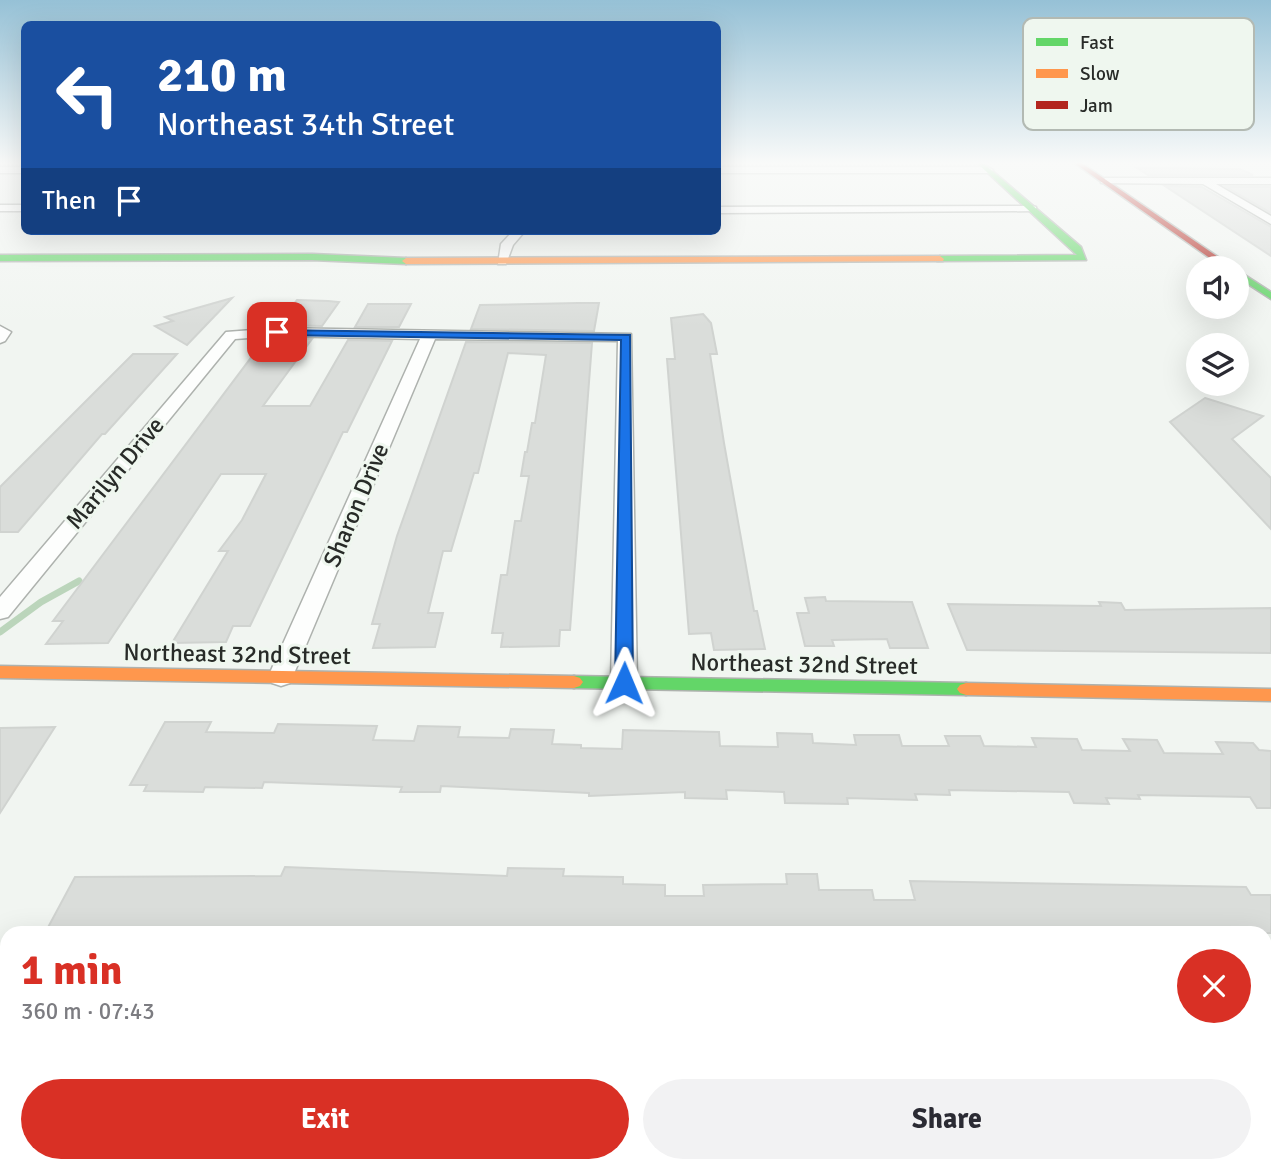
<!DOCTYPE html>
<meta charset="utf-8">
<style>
body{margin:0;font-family:Signika,sans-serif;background:#f2f2f3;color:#2b2b33;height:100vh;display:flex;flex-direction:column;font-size:26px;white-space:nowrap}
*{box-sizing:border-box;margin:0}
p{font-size:23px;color:#7c7c81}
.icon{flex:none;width:38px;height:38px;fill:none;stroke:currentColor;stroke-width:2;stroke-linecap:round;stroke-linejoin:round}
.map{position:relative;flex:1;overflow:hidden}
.drawer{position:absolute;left:0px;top:926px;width:1272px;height:247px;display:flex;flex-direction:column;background:#fff;border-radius:21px 21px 0 0;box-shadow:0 7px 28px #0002}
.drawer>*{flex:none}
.top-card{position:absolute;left:21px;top:21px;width:700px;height:214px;border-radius:10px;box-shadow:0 7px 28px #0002;background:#1a4fa0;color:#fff;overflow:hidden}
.buttons{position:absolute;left:1186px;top:256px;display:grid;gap:14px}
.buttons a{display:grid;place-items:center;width:63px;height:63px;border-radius:50%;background:#fff;box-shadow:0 7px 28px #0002;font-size:35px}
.pin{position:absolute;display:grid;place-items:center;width:60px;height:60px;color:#fff;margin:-30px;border-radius:14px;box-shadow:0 4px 10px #0006}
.me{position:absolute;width:77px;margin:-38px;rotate:1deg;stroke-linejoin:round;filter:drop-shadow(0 0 5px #0008)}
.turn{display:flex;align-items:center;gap:24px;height:147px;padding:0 21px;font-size:32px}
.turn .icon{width:91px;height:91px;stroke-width:2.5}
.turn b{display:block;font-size:49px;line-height:60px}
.then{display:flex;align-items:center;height:66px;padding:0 21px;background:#0003;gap:14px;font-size:26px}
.round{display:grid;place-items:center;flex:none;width:74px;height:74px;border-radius:37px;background:#f2f2f3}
.headline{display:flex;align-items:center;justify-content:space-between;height:119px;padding:0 21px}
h1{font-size:42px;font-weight:700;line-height:52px;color:#d93025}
.cta{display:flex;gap:14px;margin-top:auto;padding:14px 21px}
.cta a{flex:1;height:80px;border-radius:42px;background:#d93025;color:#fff;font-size:28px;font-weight:700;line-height:80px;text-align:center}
.cta a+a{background:#f2f2f3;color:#2b2b33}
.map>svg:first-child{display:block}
</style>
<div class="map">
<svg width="1271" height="1171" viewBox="0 0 1271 1171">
<rect width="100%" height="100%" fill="#f1f5f1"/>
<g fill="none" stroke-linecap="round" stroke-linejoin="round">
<polyline stroke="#bbd5bb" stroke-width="7" points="0,632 41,602 79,581"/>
</g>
<g fill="#daddda" stroke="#d0d3d0" stroke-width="2">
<polygon points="1137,168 1240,169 1253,175 1148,175"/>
<polygon points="1165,186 1202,187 1271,227 1271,256"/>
<polygon points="1226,187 1271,187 1271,213"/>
<polygon points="232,298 187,345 155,326 173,321 165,317"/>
<polygon points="297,300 328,301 339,302 322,326 277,325"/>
<polygon points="578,303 599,303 594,331 471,329 480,305"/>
<polygon points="368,304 411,304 399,327 355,327"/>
<polygon points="703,314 711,323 717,354 710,354 724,443 754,611 757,611 765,649 714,650 711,633 689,634 667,359 675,359 671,318"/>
<polygon points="265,339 312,339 263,406 310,406 348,340 392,341 347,432 343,432 250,626 233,626 226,642 172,643 228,551 219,551 242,520 266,474 221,474 108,643 46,644 63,621 53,621"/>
<polygon points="466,342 592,343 570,630 560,630 559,646 501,647 503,633 492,633 501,575 507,575 515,521 521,521 529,476 521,476 525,452 527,452 532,423 535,423 546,355 508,353 478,473 474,473 451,551 443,551 428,613 443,613 435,647 373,648 380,624 372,624 397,536"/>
<polygon points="133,354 177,354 105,434 102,434 18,532 0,532 0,487"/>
<polygon points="1205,398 1263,416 1232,439 1271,478 1271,529 1170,422"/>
<polygon points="825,597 826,601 912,602 928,648 890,648 887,639 832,640 834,646 805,646 797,613 809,613 805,598"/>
<polygon points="1099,602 1121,603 1125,610 1271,608 1271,653 967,650 948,604 1101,606"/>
<polygon points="165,722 211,722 206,732 274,733 278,724 377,726 373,740 414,741 418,726 460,727 458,737 509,738 511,729 554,730 552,744 581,745 581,748 622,749 623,730 719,732 720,746 778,747 777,733 812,734 813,743 856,745 854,735 899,735 902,746 949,746 945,736 980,736 984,746 1036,747 1032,738 1077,739 1082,750 1130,751 1123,739 1157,740 1164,753 1223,754 1216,742 1253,743 1259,750 1271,751 1271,808 1257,808 1250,797 1138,795 1140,799 1106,798 1109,804 1074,803 1069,792 949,790 950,795 915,794 917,800 847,798 848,804 785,803 784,792 726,790 727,799 685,798 685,792 589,796 589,793 441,786 440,792 400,792 402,787 264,782 262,788 205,787 203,792 144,791 147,785 130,785"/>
<polygon points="55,727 0,813 0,728"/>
<polygon points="285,867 507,876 508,868 564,869 563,876 623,877 623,884 665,885 665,896 704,896 703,885 787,884 786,874 817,874 819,890 872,890 874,900 915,900 910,881 1246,887 1251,895 1271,895 1271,933 367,933 368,930 313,929 312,933 192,930 191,933 45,933 75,877 281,876"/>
</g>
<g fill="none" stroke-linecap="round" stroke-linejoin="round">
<defs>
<g id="street">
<rect x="0" y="167" width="24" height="6"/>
<polygon points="718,167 988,167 993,170 988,173 718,173"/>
<polygon points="1105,178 1271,178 1271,184 1216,184 1271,216 1271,224 1203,184 1101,183"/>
<rect x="0" y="205" width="24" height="6"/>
<polygon points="1032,206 1036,207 1036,211 718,213 718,207"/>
<polygon points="513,231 525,231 513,245 506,264 498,264 501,244"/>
<polygon points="0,326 11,332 5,341 0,343"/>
<polygon points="277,328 631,334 637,683 633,689 624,692 615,689 611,683 618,341 435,339 290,683 281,686 272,683 268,677 420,339 277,336 235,339 8,617 0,619 0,597 226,332"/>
<rect x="0" y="1011" width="7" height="36"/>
<rect x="1265" y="1044" width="6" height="38"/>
</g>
<g id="fast">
<polygon points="976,162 982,162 1081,247 1086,260 937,261 936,259 940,256 1077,255"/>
<polygon points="312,254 406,258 410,261 406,264 312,260 0,261 0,255"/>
<polygon points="1237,270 1271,292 1271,299 1237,277"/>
<polygon points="574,676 966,683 972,685 975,689 972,693 966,695 574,688 568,686 565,682 568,678"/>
</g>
<g id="slow">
<polygon points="940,256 944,259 943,261 406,264 402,261 406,258"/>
<polygon points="0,666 574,676 580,678 583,682 580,686 574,688 0,678"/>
<polygon points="966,683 1271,689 1271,701 966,695 960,693 957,689 960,685"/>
</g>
<polygon id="jam" points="1073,162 1080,162 1234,268 1224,268"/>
</defs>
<use href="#street" stroke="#aeb2ae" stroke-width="3"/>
<use href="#fast" stroke="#aeb2ae" stroke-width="3"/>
<use href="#slow" stroke="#aeb2ae" stroke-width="3"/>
<use href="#jam" stroke="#aeb2ae" stroke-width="3"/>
<use href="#street" fill="#fdfefd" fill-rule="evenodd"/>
<use href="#fast" fill="#63d668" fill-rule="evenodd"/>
<use href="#slow" fill="#ff974d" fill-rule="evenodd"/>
<use href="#jam" fill="#b3261e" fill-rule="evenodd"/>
</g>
<linearGradient id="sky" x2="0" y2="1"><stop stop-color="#96c1d6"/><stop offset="0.5" stop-color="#f9faf9"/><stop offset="1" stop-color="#f9faf9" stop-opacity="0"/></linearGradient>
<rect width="1271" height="326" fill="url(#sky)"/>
<polygon fill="#1a73e8" stroke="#114b97" stroke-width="2" points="274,330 630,335 633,683 630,688 624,689 615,683 621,340 277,335 274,334"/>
<g text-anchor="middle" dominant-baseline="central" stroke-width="6" stroke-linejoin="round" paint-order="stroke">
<g font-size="24" fill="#282b28" stroke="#eff7ef">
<text transform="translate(115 473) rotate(-50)">Marilyn Drive</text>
<text transform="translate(356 505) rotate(-67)">Sharon Drive</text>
<text transform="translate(237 654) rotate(1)">Northeast 32nd Street</text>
<text transform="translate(804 664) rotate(1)">Northeast 32nd Street</text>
</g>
</g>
<rect x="1023" y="18" width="231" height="112" rx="10" fill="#eff7ef" stroke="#b3bab3" stroke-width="2"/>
<rect x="1036" y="38" width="32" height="8" fill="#63d668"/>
<rect x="1036" y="69" width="32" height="9" fill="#ff974d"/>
<rect x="1036" y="101" width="32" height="8" fill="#b3261e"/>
<g font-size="19" fill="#282b28">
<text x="1080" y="49">Fast</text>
<text x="1080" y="80">Slow</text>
<text x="1080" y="112">Jam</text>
</g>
</svg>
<div class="buttons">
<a><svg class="icon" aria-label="sound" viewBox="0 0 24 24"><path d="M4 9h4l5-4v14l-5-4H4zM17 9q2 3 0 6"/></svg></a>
<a><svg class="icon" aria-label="layers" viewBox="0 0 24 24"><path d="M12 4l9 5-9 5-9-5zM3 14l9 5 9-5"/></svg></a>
</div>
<div class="pin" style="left:277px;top:332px;background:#d93025"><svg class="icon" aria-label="arrive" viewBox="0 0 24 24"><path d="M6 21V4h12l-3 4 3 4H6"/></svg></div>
<svg class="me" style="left:624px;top:683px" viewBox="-20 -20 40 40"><path d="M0-17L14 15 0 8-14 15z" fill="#1a73e8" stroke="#fff" stroke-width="4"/></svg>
<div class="top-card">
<div class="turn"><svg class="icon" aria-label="left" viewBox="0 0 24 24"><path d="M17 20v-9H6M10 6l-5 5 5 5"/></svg><div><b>210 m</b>Northeast 34th Street</div></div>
<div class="then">Then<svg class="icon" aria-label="arrive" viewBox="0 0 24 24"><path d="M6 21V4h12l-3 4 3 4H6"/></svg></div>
</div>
<section class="drawer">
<div class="headline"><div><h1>1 min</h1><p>360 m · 07:43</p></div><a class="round" style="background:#d93025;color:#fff"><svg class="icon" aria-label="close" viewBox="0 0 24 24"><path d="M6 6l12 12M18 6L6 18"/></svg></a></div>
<div class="cta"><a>Exit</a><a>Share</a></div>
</section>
</div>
